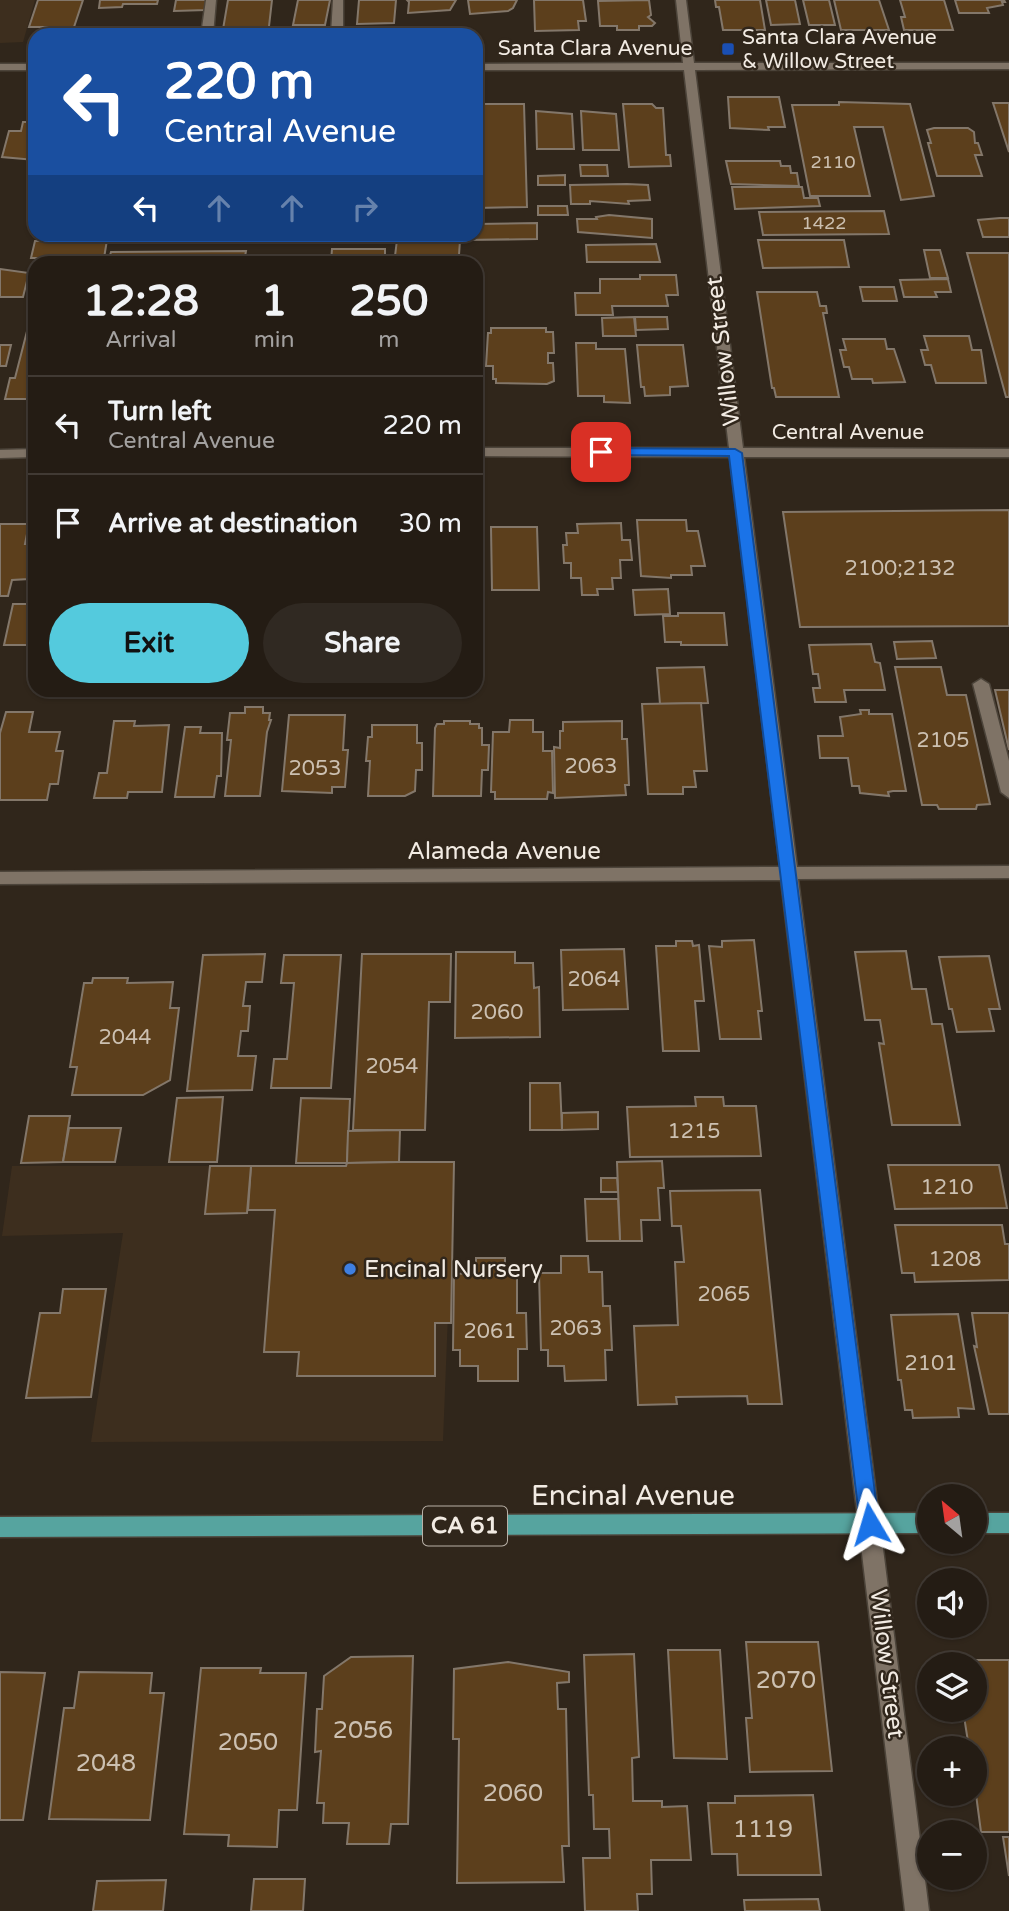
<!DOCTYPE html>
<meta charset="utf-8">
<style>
body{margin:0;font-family:"Varela Round",sans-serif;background:#302922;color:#f1f3f6;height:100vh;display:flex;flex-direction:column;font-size:26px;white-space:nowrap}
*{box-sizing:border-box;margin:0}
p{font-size:23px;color:#a3a1a0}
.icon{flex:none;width:38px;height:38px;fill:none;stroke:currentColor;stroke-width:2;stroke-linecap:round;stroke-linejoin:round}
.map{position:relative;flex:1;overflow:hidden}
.details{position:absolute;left:28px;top:256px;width:455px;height:441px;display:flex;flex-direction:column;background:#241c14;border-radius:21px;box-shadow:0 2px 5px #0004,0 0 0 2px #413a34}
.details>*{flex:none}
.hud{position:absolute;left:28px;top:28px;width:455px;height:214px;border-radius:21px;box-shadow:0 2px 5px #0004,0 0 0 2px #413a34;background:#1a4fa0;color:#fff;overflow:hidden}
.needle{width:46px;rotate:331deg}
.tools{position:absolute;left:917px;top:1484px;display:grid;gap:14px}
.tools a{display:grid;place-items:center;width:70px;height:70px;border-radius:50%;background:#241c14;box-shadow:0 2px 5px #0004,0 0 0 2px #413a34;font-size:35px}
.pin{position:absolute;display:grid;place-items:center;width:60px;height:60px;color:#fff;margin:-30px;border-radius:14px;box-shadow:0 4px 10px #0006}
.me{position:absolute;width:77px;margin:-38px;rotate:353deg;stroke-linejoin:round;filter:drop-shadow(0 0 5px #0008)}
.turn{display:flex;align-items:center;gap:24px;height:147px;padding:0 21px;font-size:32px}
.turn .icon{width:91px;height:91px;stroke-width:2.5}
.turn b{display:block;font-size:49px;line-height:60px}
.lanes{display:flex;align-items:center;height:66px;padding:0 21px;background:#0003;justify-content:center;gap:35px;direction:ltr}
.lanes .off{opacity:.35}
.eta{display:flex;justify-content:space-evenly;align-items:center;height:119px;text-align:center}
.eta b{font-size:42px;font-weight:700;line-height:49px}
.action{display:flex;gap:14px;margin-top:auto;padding:14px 21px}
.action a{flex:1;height:80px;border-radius:42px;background:#54cadd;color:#111;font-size:28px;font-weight:700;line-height:80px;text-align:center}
.action a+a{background:#302922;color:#f1f3f6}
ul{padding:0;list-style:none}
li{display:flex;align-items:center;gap:21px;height:98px;padding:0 21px;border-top:2px solid #413a34}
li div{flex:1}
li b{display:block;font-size:26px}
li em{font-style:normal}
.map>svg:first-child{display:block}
</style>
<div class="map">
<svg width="1009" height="1911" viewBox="0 0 1009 1911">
<rect width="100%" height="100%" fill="#30261b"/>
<g fill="#3d2e1e">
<polygon points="0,0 35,0 23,42 0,43"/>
<polygon points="454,1162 443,1441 91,1442 123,1233 2,1236 12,1166 346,1166"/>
</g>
<g fill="#5c3f1c" stroke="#83776a" stroke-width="2">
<polygon points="38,0 83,0 74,27 29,27"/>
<polygon points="100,0 158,0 157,4 123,4 122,7 99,8"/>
<polygon points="176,0 208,0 206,10 174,11"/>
<polygon points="228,0 272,0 268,35 222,35"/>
<polygon points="298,0 330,0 325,25 293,25"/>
<polygon points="359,0 396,0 394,23 357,24"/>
<polygon points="407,0 456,0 450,10 408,13 409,2"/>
<polygon points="468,0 517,0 513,8 508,11 470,14"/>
<polygon points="534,0 583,0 586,21 578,21 579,30 535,31"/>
<polygon points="649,0 651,15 648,17 655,23 652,26 639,26 639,30 617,30 617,26 600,26 598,1"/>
<polygon points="715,0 760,0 765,30 723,30 719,7 716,7"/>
<polygon points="766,0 795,0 800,24 771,25"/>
<polygon points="803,0 829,0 835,25 809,25"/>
<polygon points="834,0 879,0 889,30 841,30"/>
<polygon points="900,0 944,0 953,30 904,30 901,17 905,17"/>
<polygon points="955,0 1004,0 1005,2 1002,2 1003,5 987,8 989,13 959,13"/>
<polygon points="728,97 779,97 785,127 768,127 769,130 730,128"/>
<polygon points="839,102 910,104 934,196 901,200 883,127 854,127 870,196 810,196 792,105 839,105"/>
<polygon points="993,103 1009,103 1009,152"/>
<polygon points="476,104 524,104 527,207 476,208"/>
<polygon points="623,104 652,104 656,108 663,108 666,155 670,155 671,166 629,167"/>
<polygon points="536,111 572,114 574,149 537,149"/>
<polygon points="581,111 616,114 619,150 583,150"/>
<polygon points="23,122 35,122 35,160 2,157 9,131 21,131"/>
<polygon points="934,128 968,128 974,132 975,143 978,143 982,155 975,155 982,176 937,176 928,143 931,143 927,130"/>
<polygon points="726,161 780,161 781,166 790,166 791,173 797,173 799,186 731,184"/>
<polygon points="580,165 607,165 608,176 581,176"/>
<polygon points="565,175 565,185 538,185 538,176"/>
<polygon points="627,184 648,185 650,200 628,201 629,204 590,201 590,204 571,204 570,185"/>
<polygon points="732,187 802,187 804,198 818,198 820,206 735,209"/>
<polygon points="538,206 567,206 568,215 538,215"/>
<polygon points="884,211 889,234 763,235 759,212"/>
<polygon points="609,215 652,219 652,238 578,232 577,219 597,219 596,217"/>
<polygon points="1000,218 1009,218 1009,237 983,237 978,220"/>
<polygon points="537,223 537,239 465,240 465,234 476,234 476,224"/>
<polygon points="140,234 228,234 198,236 197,242 138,242"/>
<polygon points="107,240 104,258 31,258 35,241"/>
<polygon points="397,240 460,240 459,255 395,256"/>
<polygon points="758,240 844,240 849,267 763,268"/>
<polygon points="656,244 660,262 587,262 586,245"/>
<polygon points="332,249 385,249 385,262 331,262"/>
<polygon points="924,250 940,250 948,278 930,278"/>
<polygon points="246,251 244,262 108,262 111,252"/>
<polygon points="967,253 1009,253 1009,397 1006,397"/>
<polygon points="0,269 29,273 23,297 0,297"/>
<polygon points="640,275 676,275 678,295 666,295 668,306 612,306 613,315 576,315 575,293 600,293 600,279 640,279"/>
<polygon points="948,279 951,292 935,292 937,297 904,297 900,280"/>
<polygon points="860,287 894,287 897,301 863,301"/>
<polygon points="757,292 817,292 820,306 826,306 827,313 823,313 839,397 776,397 774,388 772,388"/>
<polygon points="35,300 35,399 5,399 10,378 15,378"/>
<polygon points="634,317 636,336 603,336 602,318"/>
<polygon points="635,317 667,317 668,329 636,330"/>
<polygon points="491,328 546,328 546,332 553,332 554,353 548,353 548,363 553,363 554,381 547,384 496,383 496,379 493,379 493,366 486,366 488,333 491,333"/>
<polygon points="924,336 969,336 972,350 981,350 986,383 936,383 931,365 925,365 921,350 928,350"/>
<polygon points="843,339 885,339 887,349 894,349 905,382 873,383 872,379 852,379 849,367 844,367 840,350 846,350"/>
<polygon points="576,343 596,343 596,349 625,349 630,403 604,402 604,396 578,396"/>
<polygon points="0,345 11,345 6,366 0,366"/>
<polygon points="637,345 683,345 688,386 670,387 670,395 645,396 644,387 641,387"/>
<polygon points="1009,510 1009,626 800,627 783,512"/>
<polygon points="637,520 686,520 687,531 698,531 705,566 691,566 692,575 671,575 671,578 641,576"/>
<polygon points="621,523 622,540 630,540 632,560 620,560 621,578 612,578 613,589 597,589 598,595 582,595 581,578 571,578 571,563 564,563 563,545 567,545 566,533 578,533 577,524"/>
<polygon points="0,524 29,524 25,544 35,544 29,579 12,580 8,596 0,596"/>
<polygon points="491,527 537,527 539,590 492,590"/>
<polygon points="668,589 670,614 635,615 633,590"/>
<polygon points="13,604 35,604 35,622 30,645 4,645"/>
<polygon points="678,613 724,613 727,645 681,645 681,642 665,642 663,616 678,616"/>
<rect x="476" y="619" width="6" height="24"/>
<polygon points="932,641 936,658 897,659 894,642"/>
<polygon points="871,644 875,662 880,663 885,690 844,690 846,702 815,702 813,688 820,688 818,674 813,674 809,645"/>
<polygon points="704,667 708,703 660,704 657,668"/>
<polygon points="895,667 941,667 947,695 966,695 990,804 977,805 976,809 939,809 937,805 922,805"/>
<polygon points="995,690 1009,690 1009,750"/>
<polygon points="701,703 707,771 694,771 696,787 683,787 683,794 648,794 642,704"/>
<polygon points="245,707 263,707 263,713 270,713 269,720 271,720 267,732 260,796 225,796 231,740 227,740 230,713 245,713"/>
<polygon points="860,710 869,710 869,714 892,714 906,791 893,791 888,792 889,796 860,793 859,786 852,786 848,758 820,758 818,736 843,736 840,717 861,714"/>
<polygon points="6,712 33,712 29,732 60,732 56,751 63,751 58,784 50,784 47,800 0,800 0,733"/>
<polygon points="289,715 345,715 343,750 348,750 345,787 332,787 332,793 282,791"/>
<polygon points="510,720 533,720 533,732 543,732 543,751 552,751 553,793 548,792 547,799 495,799 495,792 491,792 493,732 509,732"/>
<polygon points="114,721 135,721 134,726 169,725 162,792 128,792 127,798 94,798 99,773 107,773"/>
<polygon points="444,721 470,721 470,724 479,724 479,728 482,728 482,745 489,745 488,770 482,770 481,796 433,796 435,728 437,724 444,724"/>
<polygon points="622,721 622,739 627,739 629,785 625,785 626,795 555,798 554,747 560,748 560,731 563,731 563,722"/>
<polygon points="372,725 417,725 417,743 422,743 422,770 416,770 415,791 405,796 368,796 370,761 366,761 368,737 372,737"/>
<polygon points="185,727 201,727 200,733 222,733 221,776 217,776 214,797 175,797"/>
<polygon points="754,940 762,1011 758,1011 761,1039 720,1039 709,946 722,947 722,941"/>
<polygon points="676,941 692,941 693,946 699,945 704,1001 695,1001 699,1051 663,1051 656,946 676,946"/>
<polygon points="624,949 628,1009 563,1010 561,950"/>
<polygon points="906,951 912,989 926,989 932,1024 942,1024 960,1125 892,1125 879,1043 884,1044 880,1020 865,1020 855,952"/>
<polygon points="456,952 515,952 515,963 533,963 534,988 539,987 540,1037 455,1038"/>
<polygon points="265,954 262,982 246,982 243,1006 250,1006 248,1031 241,1031 238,1056 256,1056 252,1090 187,1091 203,955"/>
<polygon points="362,954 451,954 450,1002 429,1002 425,1130 353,1130"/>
<polygon points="284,955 341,955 331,1088 271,1088 274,1059 287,1059 294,983 281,983"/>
<polygon points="989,956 1000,1009 989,1009 994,1031 957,1032 952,1009 949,1009 939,957"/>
<polygon points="93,978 128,978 127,983 173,982 170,1008 179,1008 170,1080 143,1095 72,1095 77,1067 70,1067 84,983 92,983"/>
<polygon points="530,1083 560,1083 562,1130 530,1130"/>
<polygon points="223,1097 217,1162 169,1162 177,1098"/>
<polygon points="695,1097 723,1097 724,1106 756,1106 761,1156 630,1157 627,1107 696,1106"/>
<polygon points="301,1098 350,1099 347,1163 296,1163"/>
<polygon points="598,1112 598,1129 562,1130 562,1113"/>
<polygon points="29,1116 70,1116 63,1162 21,1163"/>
<polygon points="69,1128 121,1128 115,1162 63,1162"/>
<polygon points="400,1130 399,1162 347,1163 348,1131"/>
<polygon points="662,1161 664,1188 658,1188 660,1220 641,1220 642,1241 620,1241 617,1162"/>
<polygon points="399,1162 454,1162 451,1323 435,1323 435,1376 297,1376 299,1352 264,1352 275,1210 248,1210 251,1166 346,1166 347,1163"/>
<polygon points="888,1165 999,1165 1007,1208 895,1209"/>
<polygon points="210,1166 251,1166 247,1213 205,1214"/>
<polygon points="601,1178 617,1178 618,1192 601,1192"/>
<polygon points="760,1190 782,1404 748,1404 747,1396 676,1397 677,1404 638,1405 634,1326 678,1325 675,1262 684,1262 681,1226 672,1226 670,1191"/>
<polygon points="585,1199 618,1199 620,1241 587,1241"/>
<polygon points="895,1225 1002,1225 1005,1244 1009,1244 1009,1280 915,1282 914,1273 902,1273"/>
<polygon points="561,1256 588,1256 589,1272 602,1272 603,1306 610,1306 612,1350 605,1350 606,1380 565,1381 564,1366 548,1366 548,1350 541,1350 539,1273 561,1273"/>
<polygon points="476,1258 505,1258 505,1272 517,1271 517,1313 526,1313 527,1349 518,1349 518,1381 478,1381 478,1366 460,1366 460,1350 453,1350 454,1274 476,1273"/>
<polygon points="63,1289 106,1289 91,1397 26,1398 40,1313 60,1313"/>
<polygon points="972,1313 1009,1313 1009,1414 989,1414 974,1346 977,1347"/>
<polygon points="958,1314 974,1409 958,1408 959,1417 913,1418 912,1410 905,1410 901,1380 898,1380 891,1315"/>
<polygon points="746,1642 818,1642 832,1771 750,1772 746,1718 752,1718"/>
<polygon points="668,1650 720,1650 727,1759 674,1758"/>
<polygon points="634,1654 639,1757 632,1758 633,1801 662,1801 662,1807 687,1806 691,1860 651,1860 652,1894 637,1894 638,1911 585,1911 583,1858 610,1858 609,1829 594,1829 593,1795 589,1795 584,1655"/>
<polygon points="413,1656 408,1824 391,1824 389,1844 347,1844 349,1823 323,1823 324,1803 317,1803 321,1751 315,1752 317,1709 322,1709 324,1676 351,1657"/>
<polygon points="956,1660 1009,1660 1009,1832 981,1832 975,1787 975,1748 969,1748 963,1710 975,1710 975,1664 957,1664"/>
<polygon points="508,1662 569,1672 569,1682 557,1683 558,1709 566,1709 569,1846 562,1846 564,1882 457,1883 459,1739 453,1739 454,1669"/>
<polygon points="201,1668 261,1668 260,1673 306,1673 297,1810 279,1810 277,1847 228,1846 229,1835 184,1834"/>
<polygon points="0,1672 45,1673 23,1820 0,1820"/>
<polygon points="79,1672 152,1673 150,1693 164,1693 150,1820 49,1819 64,1708 74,1708"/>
<polygon points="813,1795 821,1875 738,1875 737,1854 712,1854 708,1803 735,1803 735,1796"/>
<polygon points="1003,1837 1009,1837 1009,1876"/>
<polygon points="254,1879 305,1879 303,1911 251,1911"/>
<polygon points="166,1880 163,1911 93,1911 97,1881"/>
<polygon points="818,1899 820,1911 745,1911 744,1900"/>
</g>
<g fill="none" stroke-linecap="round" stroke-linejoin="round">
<defs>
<g id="minor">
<polygon points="206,0 216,0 213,35 201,35"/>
<polygon points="333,0 343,0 343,35 331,35"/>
<polygon points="676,0 686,0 694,63 1009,63 1009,69 695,70 743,448 1009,449 1009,457 744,457 797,867 1009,866 1009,878 798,879 929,1911 905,1911 781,880 0,884 0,872 780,867 730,457 476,456 476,448 729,448 684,70 476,70 476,64 683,63"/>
<rect x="0" y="64" width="35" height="6"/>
<polygon points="35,449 35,457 0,458 0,450"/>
<polygon points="981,679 989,684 1009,761 1009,798 1001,792 973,684"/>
</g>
<g id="major">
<polygon points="929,1513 929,1533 0,1537 0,1517"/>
<rect x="975" y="1513" width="34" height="20"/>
</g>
</defs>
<use href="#minor" stroke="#4c443a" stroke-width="3"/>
<use href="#major" stroke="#4c443a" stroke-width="3"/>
<use href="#minor" fill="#7f7366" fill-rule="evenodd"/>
<use href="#major" fill="#56a49f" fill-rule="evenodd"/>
</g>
<polygon fill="#1a73e8" stroke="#114b97" stroke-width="2" points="601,448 735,449 742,453 879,1524 876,1531 870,1533 863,1531 860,1524 729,456 597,455 595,452"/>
<rect fill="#1a4fb4" stroke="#30261b" stroke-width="2.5" x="721" y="42" width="14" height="14" rx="3.5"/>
<circle fill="#3f7fe0" stroke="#30261b" stroke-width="2.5" cx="350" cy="1269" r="7"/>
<g text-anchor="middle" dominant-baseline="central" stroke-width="5" stroke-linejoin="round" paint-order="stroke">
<g font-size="18" fill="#ccc0b1">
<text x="833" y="162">2110</text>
<text x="824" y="223">1422</text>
</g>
<g font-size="21" fill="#f2ebe3" stroke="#30261b" text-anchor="start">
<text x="742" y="37">Santa Clara Avenue<tspan x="742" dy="24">&amp; Willow Street</tspan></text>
</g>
<g font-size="21" fill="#f2ebe3" stroke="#30261b">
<text x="595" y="48">Santa Clara Avenue</text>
<text x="848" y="432">Central Avenue</text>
</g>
<g font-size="21" fill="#ccc0b1">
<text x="900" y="568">2100;2132</text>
<text x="943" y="740">2105</text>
<text x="591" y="766">2063</text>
<text x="315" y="768">2053</text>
<text x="594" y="979">2064</text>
<text x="497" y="1012">2060</text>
<text x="125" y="1037">2044</text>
<text x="392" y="1066">2054</text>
<text x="694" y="1131">1215</text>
<text x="947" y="1187">1210</text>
<text x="955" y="1259">1208</text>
<text x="724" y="1294">2065</text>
<text x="576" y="1328">2063</text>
<text x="490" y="1331">2061</text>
<text x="931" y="1363">2101</text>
</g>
<rect fill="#30261b" stroke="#b8b0a7" stroke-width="2" x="423" y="1506.5" width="84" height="39" rx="5"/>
<g font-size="23" font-weight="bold" fill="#f2ebe3">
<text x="465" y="1526">CA 61</text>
</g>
<g font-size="24" fill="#f2ebe3" stroke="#30261b">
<text transform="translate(723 351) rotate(-97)">Willow Street</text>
<text x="504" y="851">Alameda Avenue</text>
<text transform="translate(887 1664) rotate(83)">Willow Street</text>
</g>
<g font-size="24" fill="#f2ebe3" stroke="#30261b" text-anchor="start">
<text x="364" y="1269">Encinal Nursery</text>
</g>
<g font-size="24" fill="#ccc0b1">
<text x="786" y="1680">2070</text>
<text x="363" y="1730">2056</text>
<text x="248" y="1742">2050</text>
<text x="106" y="1763">2048</text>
<text x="513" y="1793">2060</text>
<text x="763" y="1829">1119</text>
</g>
<g font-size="28" fill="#f2ebe3" stroke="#30261b">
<text x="633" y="1496">Encinal Avenue</text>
</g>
</g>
</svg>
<div class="tools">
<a><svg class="needle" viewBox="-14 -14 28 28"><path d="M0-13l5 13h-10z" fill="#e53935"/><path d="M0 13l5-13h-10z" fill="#a3a1a0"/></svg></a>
<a><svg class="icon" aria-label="sound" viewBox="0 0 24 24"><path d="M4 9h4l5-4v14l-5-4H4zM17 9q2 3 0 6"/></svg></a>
<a><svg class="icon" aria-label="layers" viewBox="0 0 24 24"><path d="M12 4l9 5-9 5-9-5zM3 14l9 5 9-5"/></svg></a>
<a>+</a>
<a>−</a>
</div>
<div class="pin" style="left:601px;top:452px;background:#d93025"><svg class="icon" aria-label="arrive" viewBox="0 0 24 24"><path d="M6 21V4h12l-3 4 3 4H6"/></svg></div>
<svg class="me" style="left:870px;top:1524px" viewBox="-20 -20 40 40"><path d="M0-17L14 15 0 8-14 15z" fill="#1a73e8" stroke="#fff" stroke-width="4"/></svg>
<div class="hud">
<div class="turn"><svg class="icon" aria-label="left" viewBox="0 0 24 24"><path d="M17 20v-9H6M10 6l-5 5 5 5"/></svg><div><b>220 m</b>Central Avenue</div></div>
<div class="lanes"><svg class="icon" aria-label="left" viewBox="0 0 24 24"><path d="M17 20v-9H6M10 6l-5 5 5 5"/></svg><svg class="icon off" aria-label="ahead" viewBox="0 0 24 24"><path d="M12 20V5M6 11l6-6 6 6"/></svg><svg class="icon off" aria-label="ahead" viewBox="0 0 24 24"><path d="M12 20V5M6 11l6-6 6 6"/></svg><svg class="icon off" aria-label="right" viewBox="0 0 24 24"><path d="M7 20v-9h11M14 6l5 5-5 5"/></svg></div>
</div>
<section class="details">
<div class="eta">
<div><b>12:28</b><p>Arrival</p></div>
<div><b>1</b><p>min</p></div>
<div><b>250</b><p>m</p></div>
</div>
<ul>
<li><svg class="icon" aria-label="left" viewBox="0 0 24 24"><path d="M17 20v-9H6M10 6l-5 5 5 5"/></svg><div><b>Turn left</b><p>Central Avenue</p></div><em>220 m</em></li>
<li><svg class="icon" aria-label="arrive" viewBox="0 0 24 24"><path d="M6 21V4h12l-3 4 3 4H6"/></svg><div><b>Arrive at destination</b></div><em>30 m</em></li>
</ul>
<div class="action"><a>Exit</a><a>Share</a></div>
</section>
</div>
